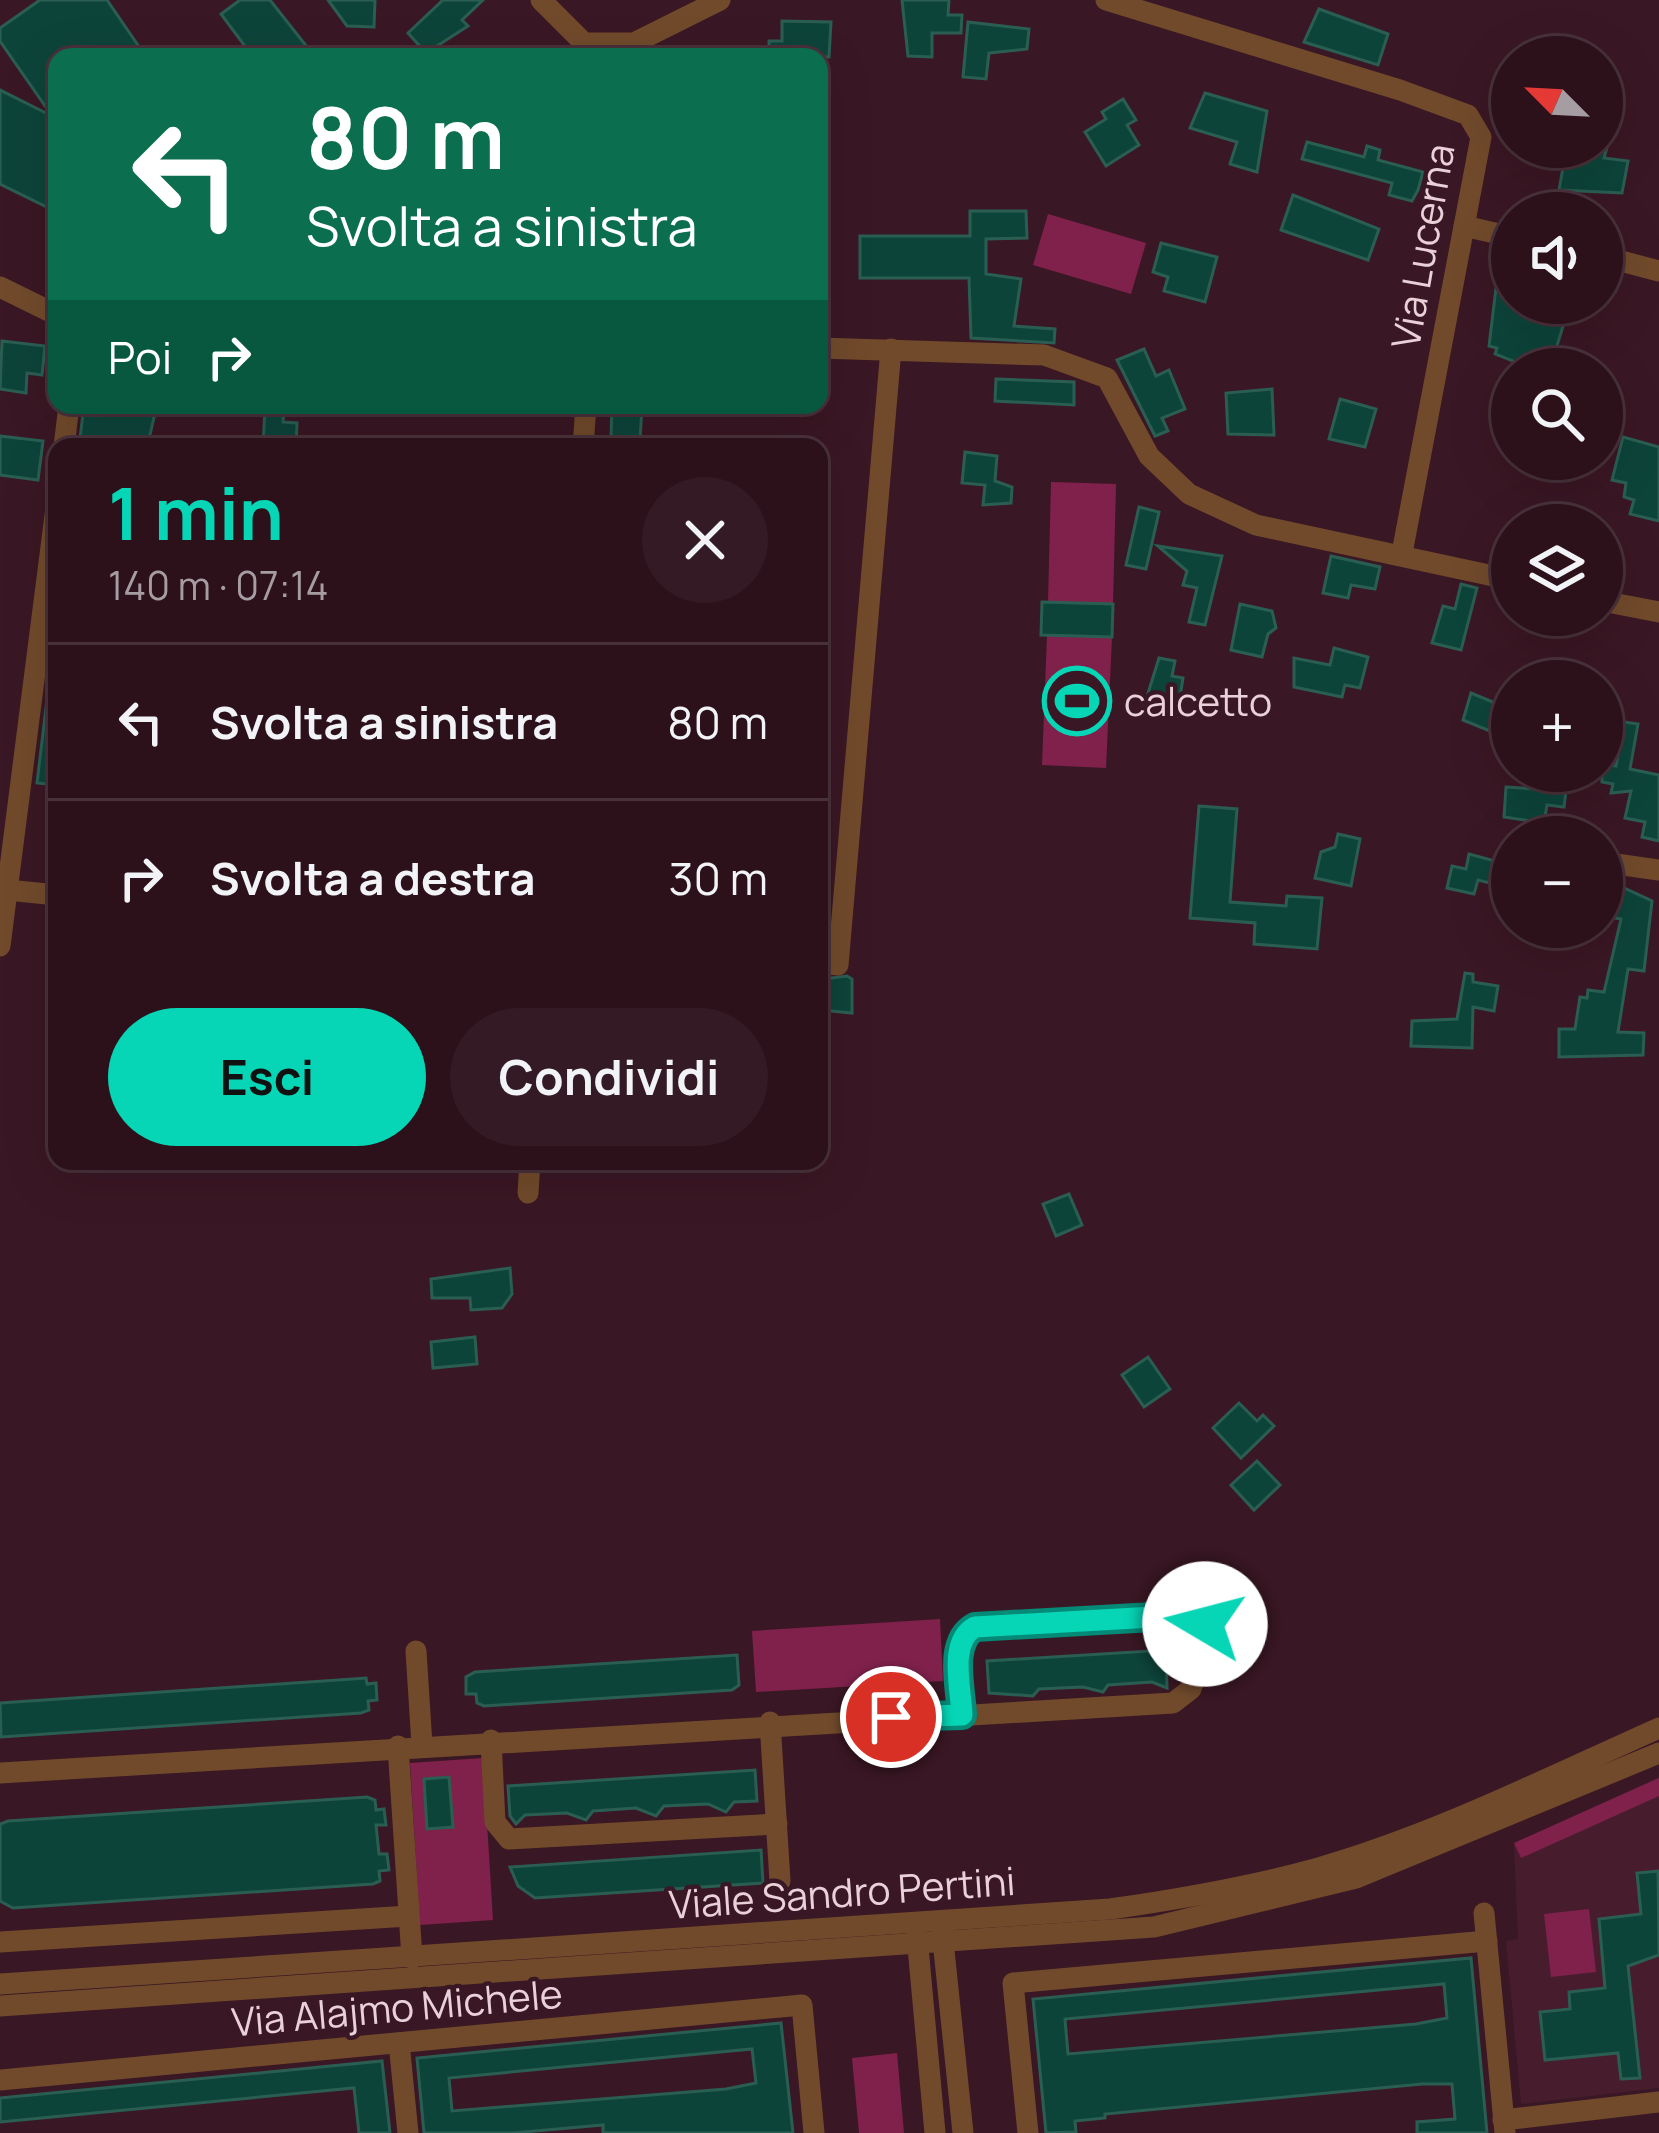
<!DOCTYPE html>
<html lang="it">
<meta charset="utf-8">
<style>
body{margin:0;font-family:Manrope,sans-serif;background:#341a24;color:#f1f3f6;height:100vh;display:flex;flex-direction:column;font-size:45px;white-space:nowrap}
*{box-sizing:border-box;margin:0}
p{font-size:39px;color:#a69da3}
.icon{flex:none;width:66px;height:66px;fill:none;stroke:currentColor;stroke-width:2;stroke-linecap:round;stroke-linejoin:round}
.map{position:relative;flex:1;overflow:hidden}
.drawer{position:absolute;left:48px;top:438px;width:780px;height:732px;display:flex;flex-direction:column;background:#2c111b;border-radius:24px;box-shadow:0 12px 48px #0002,0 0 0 3px #48313a}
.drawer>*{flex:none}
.banner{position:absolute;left:48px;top:48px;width:780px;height:366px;border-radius:24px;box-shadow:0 12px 48px #0002,0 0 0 3px #48313a;background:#0b6e4f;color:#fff;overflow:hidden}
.needle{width:78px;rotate:294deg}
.tools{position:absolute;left:1491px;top:36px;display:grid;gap:24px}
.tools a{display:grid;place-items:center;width:132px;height:132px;border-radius:50%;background:#2c111b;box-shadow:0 12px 48px #0002,0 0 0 3px #48313a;font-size:60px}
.pin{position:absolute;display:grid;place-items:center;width:102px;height:102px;color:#fff;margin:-51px;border:6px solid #fff;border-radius:50%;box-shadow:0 3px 12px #0007}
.me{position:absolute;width:132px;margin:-66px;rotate:278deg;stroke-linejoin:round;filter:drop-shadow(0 0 9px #0008)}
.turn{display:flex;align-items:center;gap:42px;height:252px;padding:0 60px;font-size:54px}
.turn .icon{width:156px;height:156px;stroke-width:2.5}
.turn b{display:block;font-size:84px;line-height:102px}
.then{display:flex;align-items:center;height:114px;padding:0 60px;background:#0003;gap:24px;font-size:45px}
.round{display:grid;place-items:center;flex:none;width:126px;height:126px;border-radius:63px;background:#341a24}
.headline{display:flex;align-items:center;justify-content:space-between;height:204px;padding:0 60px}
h1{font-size:72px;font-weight:700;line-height:90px;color:#06d5b6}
.cta{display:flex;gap:24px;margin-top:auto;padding:24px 60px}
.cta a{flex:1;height:138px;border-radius:72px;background:#06d5b6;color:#111;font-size:48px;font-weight:700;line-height:138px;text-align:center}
.cta a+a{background:#341a24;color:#f1f3f6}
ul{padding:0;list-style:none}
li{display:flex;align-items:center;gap:36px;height:156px;padding:0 60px;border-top:3px solid #48313a}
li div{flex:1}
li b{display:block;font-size:45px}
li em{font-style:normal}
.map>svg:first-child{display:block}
</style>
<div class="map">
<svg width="1659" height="2133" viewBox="0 0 1659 2133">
<rect width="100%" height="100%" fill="#3a1724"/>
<polygon fill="#471d2e" points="1659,1777 1659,2088 1521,2104 1506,1941 1518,1939 1514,1843"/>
<g fill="#80214c">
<polygon points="1048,214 1146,243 1131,294 1033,265"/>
<polygon points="1051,482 1116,484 1113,604 1048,602"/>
<polygon points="1047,635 1112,637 1106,768 1042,765"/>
<polygon points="940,1619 943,1681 756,1692 752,1631"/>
<polygon points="483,1758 493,1920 420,1925 410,1763"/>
<polygon points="1659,1778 1659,1796 1521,1858 1514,1843"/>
<polygon points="1589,1909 1596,1972 1551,1977 1544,1914"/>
<polygon points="897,2053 904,2133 859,2133 852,2058"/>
</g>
<g fill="#0d443a" stroke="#2b5e53" stroke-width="3" fill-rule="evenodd">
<polygon points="40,0 107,0 146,57 57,57 57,212 0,184 0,90 52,116 0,41 0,28"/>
<polygon points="240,0 270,0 315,57 253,57 221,14"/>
<polygon points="328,0 375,0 374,27 347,26"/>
<polygon points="443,0 483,0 462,20 468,26 426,53 408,33"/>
<polygon points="902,0 949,0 948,15 962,15 961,33 932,33 932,57 908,56"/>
<polygon points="1319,9 1388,34 1378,65 1304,42"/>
<polygon points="782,21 831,22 829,57 769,57 769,41 782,41"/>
<polygon points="968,22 1029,29 1027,49 989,53 986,79 963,77"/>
<polygon points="1205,93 1267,111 1257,172 1230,164 1237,142 1190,128"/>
<polygon points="1123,99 1136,120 1127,125 1139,145 1106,166 1085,132 1106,119 1102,112"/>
<polygon points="1307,142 1364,157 1367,146 1380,150 1378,160 1423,172 1418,190 1412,201 1389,195 1392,183 1302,159"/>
<polygon points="1577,147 1607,147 1604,158 1628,161 1622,193 1559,190 1564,162 1574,164"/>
<polygon points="1293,195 1379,229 1368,260 1281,230"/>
<polygon points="970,211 1026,211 1027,238 986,239 986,274 1021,279 1014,326 1055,329 1054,343 971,338 969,278 860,278 860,236 970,236"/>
<polygon points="1161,243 1217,257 1205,302 1164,291 1168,277 1153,272"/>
<polygon points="1496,288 1512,292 1512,303 1527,303 1524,313 1563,326 1550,369 1533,369 1495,354 1497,348 1489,346"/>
<polygon points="2,341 45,346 42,375 27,373 26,393 0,389"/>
<polygon points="1144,349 1156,376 1169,370 1185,409 1162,418 1168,431 1155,436 1117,360"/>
<polygon points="996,379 1074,382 1074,405 995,401"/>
<polygon points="1272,389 1274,435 1228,434 1226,393"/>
<polygon points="1340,399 1376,409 1365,447 1329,439"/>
<polygon points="84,405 157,405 147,447 79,447"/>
<polygon points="612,406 642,408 640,439 611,438"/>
<polygon points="265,407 284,409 283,422 297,423 296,447 263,447"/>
<polygon points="0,436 43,441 38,480 0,475"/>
<polygon points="1623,437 1659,447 1659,521 1630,514 1634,500 1624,497 1626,483 1612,480"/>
<polygon points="965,452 997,456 995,481 1012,487 1011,503 983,505 985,485 962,483"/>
<polygon points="1139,507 1159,512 1146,569 1126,565"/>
<polygon points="1158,546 1222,556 1205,625 1189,622 1197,588 1183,585 1187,571"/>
<polygon points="1331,556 1380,567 1375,589 1351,585 1348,598 1323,593"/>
<polygon points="1461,584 1477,588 1461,650 1432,643 1443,606 1455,609"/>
<polygon points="1042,602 1113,604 1112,637 1041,635"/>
<polygon points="1240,604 1272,611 1276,628 1268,634 1262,657 1231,650"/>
<polygon points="1334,648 1368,657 1360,688 1345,685 1342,697 1294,687 1294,658 1330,665"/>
<polygon points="1159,658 1175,661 1172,676 1183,678 1177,716 1144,706"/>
<polygon points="49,683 57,683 57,785 37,783"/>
<polygon points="1471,693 1512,710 1512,740 1463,720"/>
<polygon points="1624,722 1638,724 1630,769 1659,775 1659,841 1642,837 1645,822 1625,818 1631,791 1611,793 1613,784 1602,782 1602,762 1616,766"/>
<polygon points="1506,787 1566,791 1564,807 1547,805 1544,823 1504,817"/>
<polygon points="1199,806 1237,809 1230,902 1286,906 1287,896 1322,898 1317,949 1254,944 1255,923 1190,918"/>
<polygon points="1338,834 1360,839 1351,886 1315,878 1321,852 1335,847"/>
<polygon points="1469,854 1495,861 1490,883 1478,880 1474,894 1447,888 1452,866 1466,869"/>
<polygon points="1620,886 1652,901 1644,971 1628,969 1618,1032 1644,1033 1643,1055 1559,1057 1559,1029 1575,1029 1580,997 1587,998 1588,990 1604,992 1621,919 1602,916 1602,892 1618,895"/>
<polygon points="1465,973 1473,974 1473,982 1498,986 1494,1011 1473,1007 1472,1048 1411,1046 1412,1021 1457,1019"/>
<polygon points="847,976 852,979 852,1013 820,1010 823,979"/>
<polygon points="1069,1194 1082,1225 1056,1236 1043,1204"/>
<polygon points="510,1268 512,1294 502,1308 471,1310 470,1298 432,1298 431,1279"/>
<polygon points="475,1337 477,1364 433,1368 431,1342"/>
<polygon points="1148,1357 1170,1389 1144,1407 1122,1375"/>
<polygon points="1239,1403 1257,1421 1263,1415 1274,1426 1241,1458 1213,1428"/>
<polygon points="1257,1461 1280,1485 1254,1510 1231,1485"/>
<polygon points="1166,1650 1167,1688 1152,1682 1108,1685 1103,1692 1083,1687 1039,1689 1033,1696 989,1693 987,1661"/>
<polygon points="737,1655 739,1685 732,1690 484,1706 477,1703 476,1694 466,1694 466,1677 475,1672"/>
<polygon points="366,1678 367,1684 376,1683 377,1700 368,1701 369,1710 361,1713 1,1737 0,1703"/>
<polygon points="755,1770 757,1801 734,1802 726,1812 708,1804 664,1806 656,1816 636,1808 593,1811 586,1820 567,1813 525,1815 516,1824 510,1816 508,1786"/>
<polygon points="449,1777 453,1827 427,1829 424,1779"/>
<polygon points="367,1797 375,1800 376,1810 384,1809 386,1825 376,1825 379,1854 387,1854 389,1870 379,1871 380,1881 373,1884 13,1908 0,1901 0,1824 8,1821"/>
<polygon points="761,1850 763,1883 535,1898 518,1886 510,1867"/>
<polygon points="1658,1871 1659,1955 1628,1966 1640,2078 1621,2079 1618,2053 1545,2060 1540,2012 1570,2009 1569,1992 1605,1988 1599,1919 1641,1914 1637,1873"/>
<path d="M1471,1958L1487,2133H1417V2122L1455,2119L1452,2084H1422L1105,2114V2118L1075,2121L1076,2132L1046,2133L1033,1999ZM1444,1984L1447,2018L1416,2024L1068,2054L1065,2019Z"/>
<path d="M781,2023L793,2133H603V2125L513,2133H424L417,2058ZM752,2049L756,2083L726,2089L452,2111L449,2078Z"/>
<polygon points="382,2061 390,2133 359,2133 354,2088 0,2122 0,2098"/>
</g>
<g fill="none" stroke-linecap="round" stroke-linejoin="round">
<g stroke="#714a2b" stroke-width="21">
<polyline points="541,0 584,43 634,43 720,0"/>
<polyline points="1106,0 1400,90 1468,115 1481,137 1402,553"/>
<polyline points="1464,226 1512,237"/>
<polyline points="1602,256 1659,271"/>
<polyline points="0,287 57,315"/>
<polyline points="819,348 1044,355 1107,378 1149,456 1189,494 1256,525 1512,580"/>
<polyline points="64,447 69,405"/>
<polyline points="583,447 586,405"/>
<polyline points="1602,601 1659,612"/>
<polyline points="1602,862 1659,870"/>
<polyline points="7,890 57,895"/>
<polyline points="0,946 57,500"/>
<polyline points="819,963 838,965 891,349"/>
<polyline points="528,1193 530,1161"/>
<polyline points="416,1651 422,1745"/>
<polyline points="770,1722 780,1881"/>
<polyline points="491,1740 495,1822 509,1839 777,1824"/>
<polyline points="398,1746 412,1958"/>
<path d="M0,1773C391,1747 782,1725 1173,1703L1191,1689L1208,1632L1189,1615L975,1627C948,1642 961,1688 962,1715"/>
<polyline points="1484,1913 1505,2133"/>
<polyline points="942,1931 963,2133"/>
<polyline points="917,1936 935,2133"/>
<polyline points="0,1942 409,1916"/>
<path d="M0,1984L1110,1909C1180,1899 1250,1887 1318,1868C1436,1834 1547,1778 1659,1728"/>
<polyline points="0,2006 1154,1927 1356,1878 1659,1753"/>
<polyline points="399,2043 408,2133"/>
<polyline points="0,2080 802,2005 814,2133"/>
<polyline points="1503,2120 1659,2102"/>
<polyline points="1028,2133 1013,1983 1487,1941"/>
</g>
</g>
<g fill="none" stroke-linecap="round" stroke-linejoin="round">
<defs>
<path id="route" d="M891,1717L962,1715C961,1688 948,1642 975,1627L1189,1615L1205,1624"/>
</defs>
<use href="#route" stroke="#048a76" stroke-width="30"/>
<use href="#route" stroke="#06d5b6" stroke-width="21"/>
</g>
<defs>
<symbol id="stadium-ring" viewBox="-11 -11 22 22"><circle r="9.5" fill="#3a1724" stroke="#06d5b6" stroke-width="1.5"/><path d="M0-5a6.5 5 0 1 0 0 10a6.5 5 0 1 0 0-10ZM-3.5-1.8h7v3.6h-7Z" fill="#06d5b6"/></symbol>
</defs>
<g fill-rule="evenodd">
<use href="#stadium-ring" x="1039" y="663" width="76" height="76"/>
</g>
<g text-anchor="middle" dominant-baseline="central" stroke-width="9" stroke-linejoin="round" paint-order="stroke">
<g font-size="39" fill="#ead1d9" stroke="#3a1724">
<text transform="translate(1422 246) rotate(-80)">Via Lucerna</text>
<text transform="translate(842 1892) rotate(-4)">Viale Sandro Pertini</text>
<text transform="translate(397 2007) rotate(-5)">Via Alajmo Michele</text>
</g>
<g font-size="39" fill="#ead1d9" stroke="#3a1724" text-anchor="start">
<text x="1124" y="701">calcetto</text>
</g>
</g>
</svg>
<div class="tools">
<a><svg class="needle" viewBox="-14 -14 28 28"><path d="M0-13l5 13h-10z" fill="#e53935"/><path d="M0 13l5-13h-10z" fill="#a69da3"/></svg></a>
<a><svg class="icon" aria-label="sound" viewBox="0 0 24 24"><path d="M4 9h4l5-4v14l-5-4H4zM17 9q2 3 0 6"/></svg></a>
<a><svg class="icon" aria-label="search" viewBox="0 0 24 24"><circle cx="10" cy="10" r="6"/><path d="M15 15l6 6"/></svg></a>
<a><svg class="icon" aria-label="layers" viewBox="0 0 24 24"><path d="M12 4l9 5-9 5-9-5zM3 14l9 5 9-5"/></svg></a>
<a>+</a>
<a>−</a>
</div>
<div class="pin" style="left:891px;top:1717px;background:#d93025"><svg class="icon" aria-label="arrive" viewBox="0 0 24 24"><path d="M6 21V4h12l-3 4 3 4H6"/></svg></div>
<svg class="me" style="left:1205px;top:1624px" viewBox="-20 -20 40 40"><circle r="19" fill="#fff"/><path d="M0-13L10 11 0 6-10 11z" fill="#06d5b6"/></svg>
<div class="banner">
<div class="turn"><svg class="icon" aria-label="left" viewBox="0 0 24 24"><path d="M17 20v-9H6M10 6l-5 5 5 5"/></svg><div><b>80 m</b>Svolta a sinistra</div></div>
<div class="then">Poi<svg class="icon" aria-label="right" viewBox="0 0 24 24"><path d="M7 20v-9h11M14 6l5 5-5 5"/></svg></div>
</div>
<section class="drawer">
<div class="headline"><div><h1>1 min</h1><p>140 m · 07:14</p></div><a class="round"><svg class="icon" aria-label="close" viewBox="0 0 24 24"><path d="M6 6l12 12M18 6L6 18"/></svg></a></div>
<ul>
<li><svg class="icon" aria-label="left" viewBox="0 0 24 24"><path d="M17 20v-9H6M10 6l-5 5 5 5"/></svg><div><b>Svolta a sinistra</b></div><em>80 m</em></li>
<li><svg class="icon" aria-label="right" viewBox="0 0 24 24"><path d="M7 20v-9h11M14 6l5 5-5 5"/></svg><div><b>Svolta a destra</b></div><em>30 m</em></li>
</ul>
<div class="cta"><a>Esci</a><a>Condividi</a></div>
</section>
</div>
